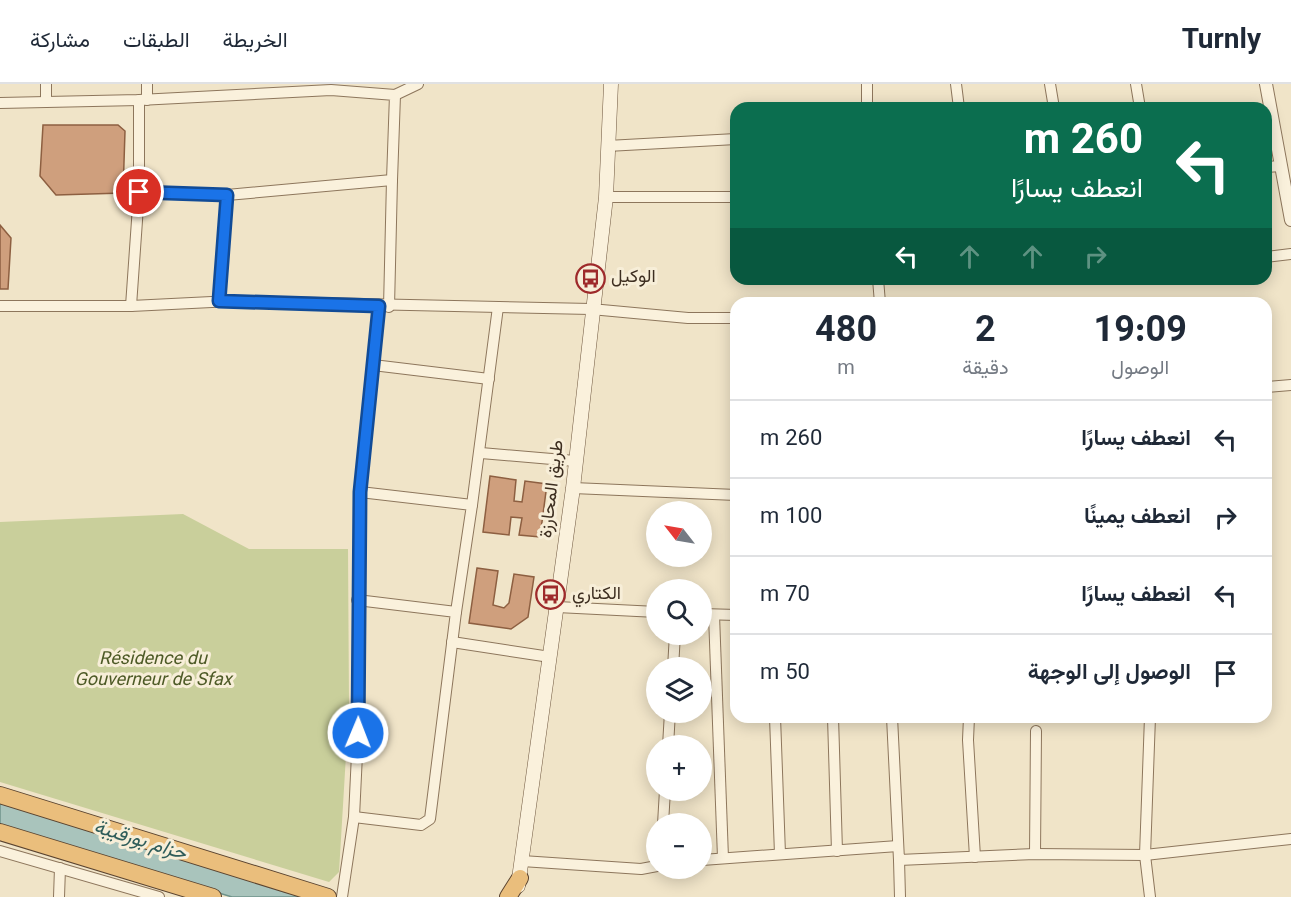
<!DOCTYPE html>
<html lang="ar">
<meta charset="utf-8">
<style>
body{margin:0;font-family:Georgia,Vazirmatn,serif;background:#f6f6f7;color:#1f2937;direction:rtl;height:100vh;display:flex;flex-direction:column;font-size:22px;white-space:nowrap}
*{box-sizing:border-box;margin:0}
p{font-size:20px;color:#747a83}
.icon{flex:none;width:33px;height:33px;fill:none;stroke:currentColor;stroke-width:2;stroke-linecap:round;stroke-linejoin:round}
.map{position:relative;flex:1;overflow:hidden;direction:ltr}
.sheet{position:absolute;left:730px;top:213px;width:542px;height:426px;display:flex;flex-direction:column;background:#fff;border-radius:18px;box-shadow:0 3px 15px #0003;direction:rtl}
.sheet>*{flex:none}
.hud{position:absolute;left:730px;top:18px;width:542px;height:183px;border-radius:18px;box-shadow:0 3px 15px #0003;direction:rtl;background:#0b6e4f;color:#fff;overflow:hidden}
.needle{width:39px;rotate:301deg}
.fabs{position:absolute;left:646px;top:417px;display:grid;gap:12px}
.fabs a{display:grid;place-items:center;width:66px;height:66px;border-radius:50%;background:#fff;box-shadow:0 3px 15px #0003;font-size:30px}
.pin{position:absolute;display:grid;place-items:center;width:51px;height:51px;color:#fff;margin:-26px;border:3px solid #fff;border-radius:50%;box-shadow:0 2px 6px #0007}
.me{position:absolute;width:66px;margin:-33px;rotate:1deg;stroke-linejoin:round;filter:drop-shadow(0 0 4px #0008)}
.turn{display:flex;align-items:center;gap:21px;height:126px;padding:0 30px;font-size:27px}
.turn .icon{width:78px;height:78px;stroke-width:2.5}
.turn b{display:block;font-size:42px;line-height:51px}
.lanes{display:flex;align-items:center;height:57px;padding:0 30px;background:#0003;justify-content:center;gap:30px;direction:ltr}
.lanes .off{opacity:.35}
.eta{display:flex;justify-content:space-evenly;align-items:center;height:102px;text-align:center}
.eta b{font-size:36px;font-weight:700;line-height:42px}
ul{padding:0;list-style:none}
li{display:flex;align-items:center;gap:18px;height:78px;padding:0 30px;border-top:2px solid #e0e1e3}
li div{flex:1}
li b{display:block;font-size:22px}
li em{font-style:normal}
header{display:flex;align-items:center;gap:36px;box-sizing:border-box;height:84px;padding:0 30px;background:#fff;border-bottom:2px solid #e0e1e3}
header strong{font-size:28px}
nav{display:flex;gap:33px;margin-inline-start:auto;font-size:21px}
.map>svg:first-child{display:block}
</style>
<header>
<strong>Turnly</strong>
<nav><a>الخريطة</a><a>الطبقات</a><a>مشاركة</a></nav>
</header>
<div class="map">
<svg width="1291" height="813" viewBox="0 0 1291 813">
<rect width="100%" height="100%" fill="#f0e4c8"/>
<polygon fill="#c9cf9b" points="183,430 249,465 348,465 349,621 339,788 329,798 0,698 0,438"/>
<polygon fill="#a9c4bc" stroke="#6f938a" stroke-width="1.5" points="0,719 310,813 232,813 0,742"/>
<g fill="#cf9f7d" stroke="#8d5f41" stroke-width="1.5">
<polygon points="43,41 118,41 125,47 123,109 56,111 40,92"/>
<polygon points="0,141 11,154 8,205 0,205"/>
<polygon points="490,392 516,396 514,417 522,418 525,397 547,400 540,453 519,451 522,434 511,433 509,451 483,448"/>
<polygon points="477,484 498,487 493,521 504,524 509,519 514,490 534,493 528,533 511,545 469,539"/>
</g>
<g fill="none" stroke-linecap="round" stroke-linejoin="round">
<defs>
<g id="minor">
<polyline points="956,0 959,24"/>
<polyline points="1050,0 1054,24"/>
<polyline points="1136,0 1140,24"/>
<polyline points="395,11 418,0"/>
<polyline points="147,16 147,0"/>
<polyline points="46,18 46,0"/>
<polyline points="0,19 139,16 331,6 395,11 392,96 227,111 139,108"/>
<polyline points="867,24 867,0"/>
<polyline points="607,62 736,55"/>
<polyline points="1266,83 1281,82"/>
<polyline points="606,113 736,113"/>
<polyline points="1266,173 1291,170"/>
<polyline points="878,195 880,219"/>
<polyline points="219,217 227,111"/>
<polyline points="0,222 131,222 232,217 591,225 688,234 736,234"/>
<polyline points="131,222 139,108 139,16"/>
<polyline points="389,223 392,96"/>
<polyline points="373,281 489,295"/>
<polyline points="1266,303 1291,301"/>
<polyline points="481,369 575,377"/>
<polyline points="573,404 736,411"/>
<polyline points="360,408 472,421 456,528"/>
<polyline points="472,421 498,223"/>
<polyline points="557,523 657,528"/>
<polyline points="702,530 736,531"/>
<polyline points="714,531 723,774"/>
<polyline points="452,558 550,573"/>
<polyline points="673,584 675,550"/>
<polyline points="775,633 780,770"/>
<polyline points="833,633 837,767"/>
<polyline points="892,633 899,776 1035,770 1145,771 1291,755"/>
<polyline points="969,633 968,656 975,773"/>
<polyline points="668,662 670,628"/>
<polyline points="354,733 421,741 430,735 456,528 357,516"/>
<polyline points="663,740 665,706"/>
<polyline points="0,767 159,813"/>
<polyline points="1035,770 1036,647"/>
<polyline points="702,776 898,762"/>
<polyline points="899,776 900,813"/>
<polyline points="522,777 641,785 657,782"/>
<polyline points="59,813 60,784"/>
<polyline points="342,813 354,733 358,649 360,408 379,222"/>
<polyline points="1150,813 1145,771 1150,633"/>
</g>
<polyline id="tertiary" points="1266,0 1291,136"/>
<polyline id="secondary" points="518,802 573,404 606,113 611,0"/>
<g id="trunk">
<polyline points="0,711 328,813"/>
<polyline points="0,748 213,813"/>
<polyline points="508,813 520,794"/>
</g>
</defs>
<use href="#minor" stroke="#8d765c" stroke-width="12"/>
<use href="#tertiary" stroke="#8d765c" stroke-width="14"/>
<use href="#secondary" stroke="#6f573f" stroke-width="15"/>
<use href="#trunk" stroke="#5b4430" stroke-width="18"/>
<use href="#minor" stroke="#faf1dc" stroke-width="10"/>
<use href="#tertiary" stroke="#faf1dc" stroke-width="12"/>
<use href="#secondary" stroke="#faf1dc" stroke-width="14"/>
<use href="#trunk" stroke="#eabe7c" stroke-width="16"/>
</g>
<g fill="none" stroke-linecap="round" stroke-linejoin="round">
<defs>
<polyline id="route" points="139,108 227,111 219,217 379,222 360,408 358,649"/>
</defs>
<use href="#route" stroke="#114b97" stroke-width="15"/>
<use href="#route" stroke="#1a73e8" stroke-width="10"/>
</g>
<defs>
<symbol id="bus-ring" viewBox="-11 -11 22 22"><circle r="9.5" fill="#f7eed8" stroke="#9e2a2b" stroke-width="1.5"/><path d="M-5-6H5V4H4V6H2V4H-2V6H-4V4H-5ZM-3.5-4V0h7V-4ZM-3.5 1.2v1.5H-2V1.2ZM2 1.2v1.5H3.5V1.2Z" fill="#9e2a2b"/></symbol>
</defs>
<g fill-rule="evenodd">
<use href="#bus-ring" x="574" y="178" width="33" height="33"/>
<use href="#bus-ring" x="534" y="494" width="33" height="33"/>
</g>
<g text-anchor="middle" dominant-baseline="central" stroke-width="6" stroke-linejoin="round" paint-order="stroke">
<g font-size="18" fill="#3d2e20" stroke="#f7eed8" text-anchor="start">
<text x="611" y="194">الوكيل</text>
<text x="572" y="511">الكتاري</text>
</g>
<g font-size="18" fill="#3d2e20" stroke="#f7eed8">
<text transform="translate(553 405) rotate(-83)">طريق المحارزة</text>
</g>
<g font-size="18" font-style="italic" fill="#4d5a26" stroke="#f7eed8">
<text x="153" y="576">Résidence du<tspan x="153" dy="21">Gouverneur de Sfax</tspan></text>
</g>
<g font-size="20" font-style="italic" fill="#2f5d5a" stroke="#f7eed8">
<text transform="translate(140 757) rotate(17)">حزام بورقيبة</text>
</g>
</g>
</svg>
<div class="fabs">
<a><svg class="needle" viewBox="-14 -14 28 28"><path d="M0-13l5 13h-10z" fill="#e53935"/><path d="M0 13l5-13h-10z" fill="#747a83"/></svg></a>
<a><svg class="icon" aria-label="search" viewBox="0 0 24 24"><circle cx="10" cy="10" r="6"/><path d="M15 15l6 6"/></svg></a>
<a><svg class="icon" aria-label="layers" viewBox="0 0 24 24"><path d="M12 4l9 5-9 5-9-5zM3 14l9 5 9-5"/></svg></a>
<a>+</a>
<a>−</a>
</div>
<div class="pin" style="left:139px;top:108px;background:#d93025"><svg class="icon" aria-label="arrive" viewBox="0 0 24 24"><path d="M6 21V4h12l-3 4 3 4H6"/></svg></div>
<svg class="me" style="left:358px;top:649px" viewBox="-20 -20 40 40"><circle r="17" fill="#1a73e8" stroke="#fff" stroke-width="3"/><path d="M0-11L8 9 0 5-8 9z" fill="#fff"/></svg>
<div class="hud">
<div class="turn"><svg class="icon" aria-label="left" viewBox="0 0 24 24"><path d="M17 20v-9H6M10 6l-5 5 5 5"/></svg><div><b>260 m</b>انعطف يسارًا</div></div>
<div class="lanes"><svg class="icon" aria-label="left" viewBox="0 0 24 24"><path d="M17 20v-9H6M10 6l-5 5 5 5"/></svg><svg class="icon off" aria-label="ahead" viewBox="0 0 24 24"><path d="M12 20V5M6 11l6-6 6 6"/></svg><svg class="icon off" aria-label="ahead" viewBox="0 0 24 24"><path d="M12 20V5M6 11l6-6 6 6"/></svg><svg class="icon off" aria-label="right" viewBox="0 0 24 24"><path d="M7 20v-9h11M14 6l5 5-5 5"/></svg></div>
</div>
<section class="sheet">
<div class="eta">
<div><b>19:09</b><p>الوصول</p></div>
<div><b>2</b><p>دقيقة</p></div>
<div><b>480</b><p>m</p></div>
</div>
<ul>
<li><svg class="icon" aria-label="left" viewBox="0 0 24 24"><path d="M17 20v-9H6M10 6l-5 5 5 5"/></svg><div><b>انعطف يسارًا</b></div><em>260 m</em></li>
<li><svg class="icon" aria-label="right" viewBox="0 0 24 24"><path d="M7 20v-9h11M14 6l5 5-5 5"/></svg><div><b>انعطف يمينًا</b></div><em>100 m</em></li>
<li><svg class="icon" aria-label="left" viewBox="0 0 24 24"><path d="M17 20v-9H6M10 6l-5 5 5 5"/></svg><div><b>انعطف يسارًا</b></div><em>70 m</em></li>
<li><svg class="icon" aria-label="arrive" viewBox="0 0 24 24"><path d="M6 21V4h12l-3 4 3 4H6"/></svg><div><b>الوصول إلى الوجهة</b></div><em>50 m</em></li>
</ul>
</section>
</div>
